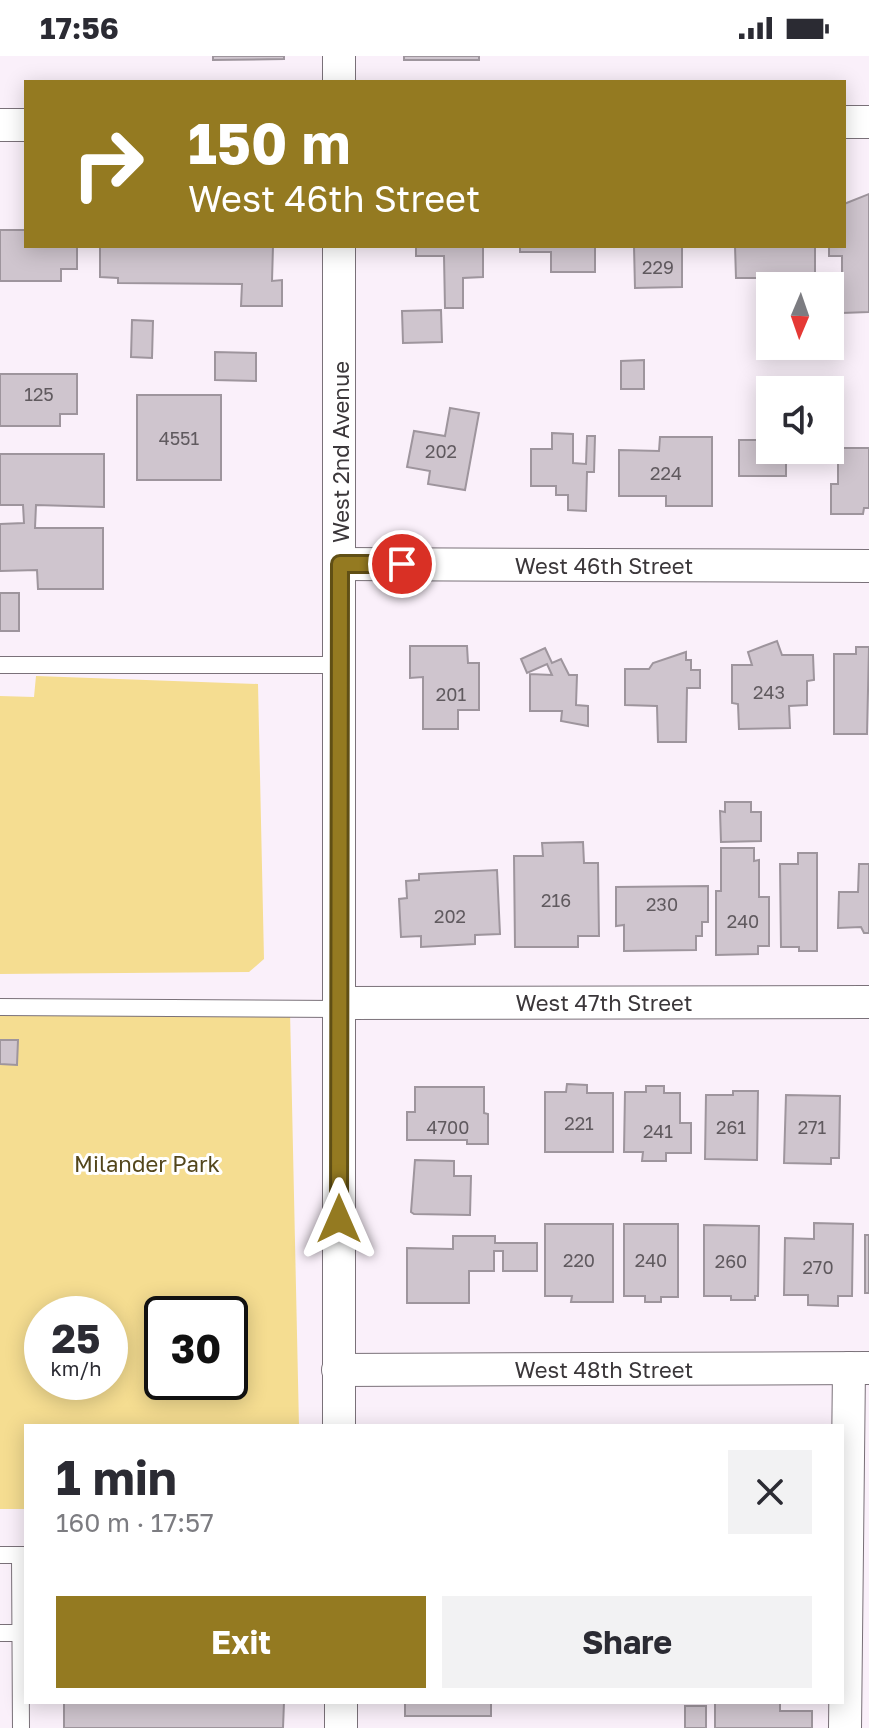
<!DOCTYPE html>
<meta charset="utf-8">
<style>
body{margin:0;font-family:"Golos Text",sans-serif;background:#f2f2f3;color:#2b2b33;height:100vh;display:flex;flex-direction:column;font-size:30px;white-space:nowrap}
*{box-sizing:border-box;margin:0}
p{font-size:26px;color:#7c7c81}
.icon{flex:none;width:44px;height:44px;fill:none;stroke:currentColor;stroke-width:2;stroke-linecap:round;stroke-linejoin:round}
.map{position:relative;flex:1;overflow:hidden}
.details{position:absolute;left:24px;top:1368px;width:820px;height:280px;display:flex;flex-direction:column;background:#fff;border-radius:0px;box-shadow:0 4px 20px #0003}
.details>*{flex:none}
.hud{position:absolute;left:24px;top:24px;width:822px;height:168px;border-radius:0px;box-shadow:0 4px 20px #0003;background:#947a21;color:#fff;overflow:hidden}
.needle{width:52px;rotate:182deg}
.buttons{position:absolute;left:756px;top:216px;display:grid;gap:16px}
.buttons a{display:grid;place-items:center;width:88px;height:88px;border-radius:0px;background:#fff;box-shadow:0 4px 20px #0003;font-size:40px}
.speed{position:absolute;left:24px;top:1240px;display:flex;gap:16px;font-size:40px;font-weight:700;text-align:center}
.speed>*{display:grid;place-content:center;width:104px;height:104px;border-radius:50%;background:#fff;box-shadow:0 4px 20px #0003;line-height:1}
.speed small{font-size:20px;font-weight:400}
.speed .limit{border:4px solid #111;border-radius:12px;background:#fff;color:#111}
.pin{position:absolute;display:grid;place-items:center;width:68px;height:68px;color:#fff;margin:-34px;border:4px solid #fff;border-radius:50%;box-shadow:0 2px 8px #0007}
.me{position:absolute;width:88px;margin:-44px;rotate:0deg;stroke-linejoin:round;filter:drop-shadow(0 0 6px #0008)}
.turn{display:flex;align-items:center;gap:28px;height:168px;padding:0 32px;font-size:36px}
.turn .icon{width:104px;height:104px;stroke-width:2.5}
.turn b{display:block;font-size:56px;line-height:68px}
.round{display:grid;place-items:center;flex:none;width:84px;height:84px;border-radius:0px;background:#f2f2f3}
.headline{display:flex;align-items:center;justify-content:space-between;height:136px;padding:0 32px}
h1{font-size:48px;font-weight:700;line-height:60px}
.cta{display:flex;gap:16px;margin-top:auto;padding:16px 32px}
.cta a{flex:1;height:92px;border-radius:0px;background:#947a21;color:#fff;font-size:32px;font-weight:700;line-height:92px;text-align:center}
.cta a+a{background:#f2f2f3;color:#2b2b33}
.status{display:flex;justify-content:space-between;align-items:center;height:56px;padding:0 40px;background:#fff;direction:ltr}
.status svg{height:22px;fill:currentColor}
.map>svg:first-child{display:block}
</style>
<div class="status"><b>17:56</b><svg viewBox="0 0 49 12"><path d="M0 12V9h3v3zM5 12V6h3v6zM10 12V3h3v9zM15 12V0h3v12zM26 1h20v11H26zM47 4h2v5h-2z"/></svg></div>
<div class="map">
<svg width="869" height="1672" viewBox="0 0 869 1672">
<rect width="100%" height="100%" fill="#faf0fa"/>
<g fill="#f5dd91" fill-rule="evenodd">
<polygon points="36,620 258,628 264,903 249,916 0,918 0,640 34,641"/>
<path d="M290,955L299,1370H26V1453H0V956ZM42,1258H110V1326H42ZM162,1258H230V1326H162Z"/>
</g>
<g fill="#cfc5ce" stroke="#9e959d" stroke-width="2">
<polygon points="213,0 284,0 284,3 213,4"/>
<rect x="404" y="0" width="75" height="4"/>
<polygon points="869,138 869,256 842,257 842,200 829,200 829,190 844,190 844,148"/>
<polygon points="0,174 26,174 26,190 77,190 77,213 61,213 61,225 0,225"/>
<polygon points="100,190 273,190 272,225 282,224 282,250 241,250 242,228 118,227 118,222 100,221"/>
<polygon points="416,190 483,190 483,221 463,222 463,252 445,252 444,200 416,200"/>
<polygon points="520,190 595,190 595,216 551,216 551,196 520,196"/>
<polygon points="634,190 682,190 682,231 635,232"/>
<polygon points="735,190 815,190 815,230 778,230 778,222 736,222"/>
<polygon points="441,254 442,286 403,287 402,255"/>
<polygon points="132,264 153,265 152,302 131,301"/>
<polygon points="215,296 256,297 256,325 215,324"/>
<polygon points="644,304 644,333 621,333 621,305"/>
<polygon points="0,318 77,318 77,358 60,358 60,370 0,370"/>
<rect x="137" y="339" width="84" height="85"/>
<polygon points="450,352 479,357 465,434 428,428 430,415 407,411 414,375 445,380"/>
<polygon points="552,377 573,378 573,407 586,408 587,380 595,380 594,416 587,416 586,455 568,454 568,439 556,439 556,430 531,430 531,393 552,393"/>
<polygon points="660,381 712,381 712,450 666,450 666,440 619,440 619,394 659,395"/>
<polygon points="739,384 770,384 770,394 786,394 786,420 739,420"/>
<polygon points="838,392 869,392 869,452 864,452 863,458 831,458 831,428 838,428"/>
<polygon points="0,398 104,398 104,451 36,449 35,472 103,472 103,533 38,533 37,514 0,515 0,468 24,467 23,449 0,449"/>
<rect x="0" y="537" width="19" height="38"/>
<polygon points="777,585 782,599 813,599 814,624 807,625 807,649 789,650 790,672 739,673 738,648 732,647 732,609 752,609 748,596"/>
<polygon points="410,590 467,590 468,607 479,607 479,654 458,654 458,673 423,673 423,621 410,622"/>
<polygon points="856,591 869,591 867,678 834,678 834,598 856,598"/>
<polygon points="545,592 552,607 561,603 569,619 577,619 576,649 588,650 588,670 561,665 562,655 530,655 530,618 552,619 547,608 527,617 521,603"/>
<polygon points="686,596 686,604 691,604 691,614 700,614 700,632 687,632 686,686 658,686 657,650 625,649 625,613 649,613 653,607"/>
<polygon points="725,746 751,746 751,756 761,756 761,785 721,786 720,755 725,756"/>
<polygon points="583,786 584,807 598,807 599,880 578,880 578,891 515,891 514,800 543,800 542,787"/>
<polygon points="721,792 754,792 754,805 759,804 759,841 769,841 769,890 758,890 758,898 716,899 716,835 721,835"/>
<polygon points="798,797 817,797 817,895 799,895 799,891 781,891 780,808 798,808"/>
<polygon points="859,808 869,808 869,877 864,877 861,871 838,872 839,836 858,836"/>
<polygon points="497,814 500,878 475,879 475,888 421,891 421,880 401,881 399,843 407,842 406,825 419,824 419,818"/>
<polygon points="708,830 708,866 702,866 702,880 696,880 696,894 624,895 624,869 616,870 616,831"/>
<polygon points="0,984 18,984 17,1009 0,1008"/>
<polygon points="567,1028 587,1029 587,1037 613,1037 613,1096 545,1096 545,1036 566,1036"/>
<polygon points="646,1030 664,1030 664,1037 680,1037 680,1067 691,1067 691,1097 666,1097 666,1105 642,1105 643,1096 624,1096 625,1036 646,1036"/>
<polygon points="415,1031 484,1031 484,1057 488,1058 488,1088 467,1088 467,1084 407,1084 407,1056 415,1056"/>
<polygon points="733,1035 758,1035 757,1104 705,1103 706,1039 733,1039"/>
<polygon points="786,1039 840,1040 839,1102 831,1102 831,1108 784,1107"/>
<polygon points="415,1104 454,1105 454,1120 471,1120 470,1159 414,1158 411,1156"/>
<polygon points="814,1167 853,1168 852,1240 838,1240 838,1250 808,1249 808,1239 784,1239 785,1182 814,1183"/>
<polygon points="545,1168 613,1168 613,1246 571,1246 572,1240 545,1240"/>
<polygon points="624,1168 678,1168 678,1241 661,1241 661,1246 645,1246 645,1240 624,1240"/>
<polygon points="704,1169 759,1170 758,1240 755,1240 755,1244 731,1244 731,1240 704,1240"/>
<rect x="865" y="1179" width="4" height="58"/>
<polygon points="453,1180 495,1180 495,1187 537,1187 537,1215 503,1215 503,1195 494,1195 494,1215 469,1215 469,1247 407,1247 407,1192 453,1193"/>
<polygon points="64,1646 284,1646 283,1672 64,1672"/>
<rect x="405" y="1646" width="86" height="14"/>
<polygon points="715,1646 780,1646 780,1655 812,1655 812,1672 715,1672"/>
<rect x="685" y="1650" width="21" height="22"/>
</g>
<g fill="none" stroke-linecap="round" stroke-linejoin="round">
<defs>
<g id="service">
<polyline points="0,609 340,609"/>
<polyline points="0,951 339,953"/>
<polyline points="0,1499 26,1499"/>
<polyline points="20,1499 21,1672"/>
<polyline points="0,1577 26,1577"/>
</g>
<g id="minor">
<polyline points="339,26 339,0"/>
<polyline points="844,66 869,66"/>
<polyline points="0,69 26,69"/>
<polyline points="340,508 869,510"/>
<polyline points="340,947 869,946"/>
<polyline points="338,1314 869,1312"/>
<polyline points="339,1370 339,190"/>
<polyline points="341,1646 341,1672"/>
<polyline points="845,1672 849,1312"/>
</g>
</defs>
<use href="#service" stroke="#7a7179" stroke-width="18"/>
<use href="#minor" stroke="#7a7179" stroke-width="34"/>
<use href="#service" stroke="#fff" stroke-width="16"/>
<use href="#minor" stroke="#fff" stroke-width="32"/>
</g>
<g fill="none" stroke-linecap="round" stroke-linejoin="round">
<defs>
<polyline id="route" points="339,1163 340,508 402,508"/>
</defs>
<use href="#route" stroke="#604f15" stroke-width="20"/>
<use href="#route" stroke="#947a21" stroke-width="14"/>
</g>
<g text-anchor="middle" dominant-baseline="central" stroke-width="6" stroke-linejoin="round" paint-order="stroke">
<g font-size="18" fill="#605a5f">
<text x="658" y="211">229</text>
<text x="39" y="338">125</text>
<text x="179" y="382">4551</text>
<text x="441" y="395">202</text>
<text x="666" y="417">224</text>
<text x="769" y="636">243</text>
<text x="451" y="638">201</text>
<text x="556" y="844">216</text>
<text x="662" y="848">230</text>
<text x="450" y="860">202</text>
<text x="743" y="865">240</text>
<text x="579" y="1067">221</text>
<text x="448" y="1071">4700</text>
<text x="731" y="1071">261</text>
<text x="812" y="1071">271</text>
<text x="658" y="1075">241</text>
<text x="579" y="1204">220</text>
<text x="651" y="1204">240</text>
<text x="731" y="1205">260</text>
<text x="818" y="1211">270</text>
</g>
<g font-size="22" fill="#3b373a" stroke="#fff">
<text transform="translate(340 396) rotate(-90)">West 2nd Avenue</text>
<text x="604" y="509">West 46th Street</text>
<text x="604" y="946">West 47th Street</text>
<text x="604" y="1313">West 48th Street</text>
</g>
<g font-size="22" fill="#53461b" stroke="#fff">
<text x="147" y="1107">Milander Park</text>
</g>
</g>
</svg>
<div class="buttons">
<a><svg class="needle" viewBox="-14 -14 28 28"><path d="M0-13l5 13h-10z" fill="#e53935"/><path d="M0 13l5-13h-10z" fill="#7c7c81"/></svg></a>
<a><svg class="icon" aria-label="sound" viewBox="0 0 24 24"><path d="M4 9h4l5-4v14l-5-4H4zM17 9q2 3 0 6"/></svg></a>
</div>
<div class="speed"><div>25<small>km/h</small></div><div class="limit">30</div></div>
<div class="pin" style="left:402px;top:508px;background:#d93025"><svg class="icon" aria-label="arrive" viewBox="0 0 24 24"><path d="M6 21V4h12l-3 4 3 4H6"/></svg></div>
<svg class="me" style="left:339px;top:1163px" viewBox="-20 -20 40 40"><path d="M0-17L14 15 0 8-14 15z" fill="#947a21" stroke="#fff" stroke-width="4"/></svg>
<div class="hud">
<div class="turn"><svg class="icon" aria-label="right" viewBox="0 0 24 24"><path d="M7 20v-9h11M14 6l5 5-5 5"/></svg><div><b>150 m</b>West 46th Street</div></div>
</div>
<section class="details">
<div class="headline"><div><h1>1 min</h1><p>160 m · 17:57</p></div><a class="round"><svg class="icon" aria-label="close" viewBox="0 0 24 24"><path d="M6 6l12 12M18 6L6 18"/></svg></a></div>
<div class="cta"><a>Exit</a><a>Share</a></div>
</section>
</div>
